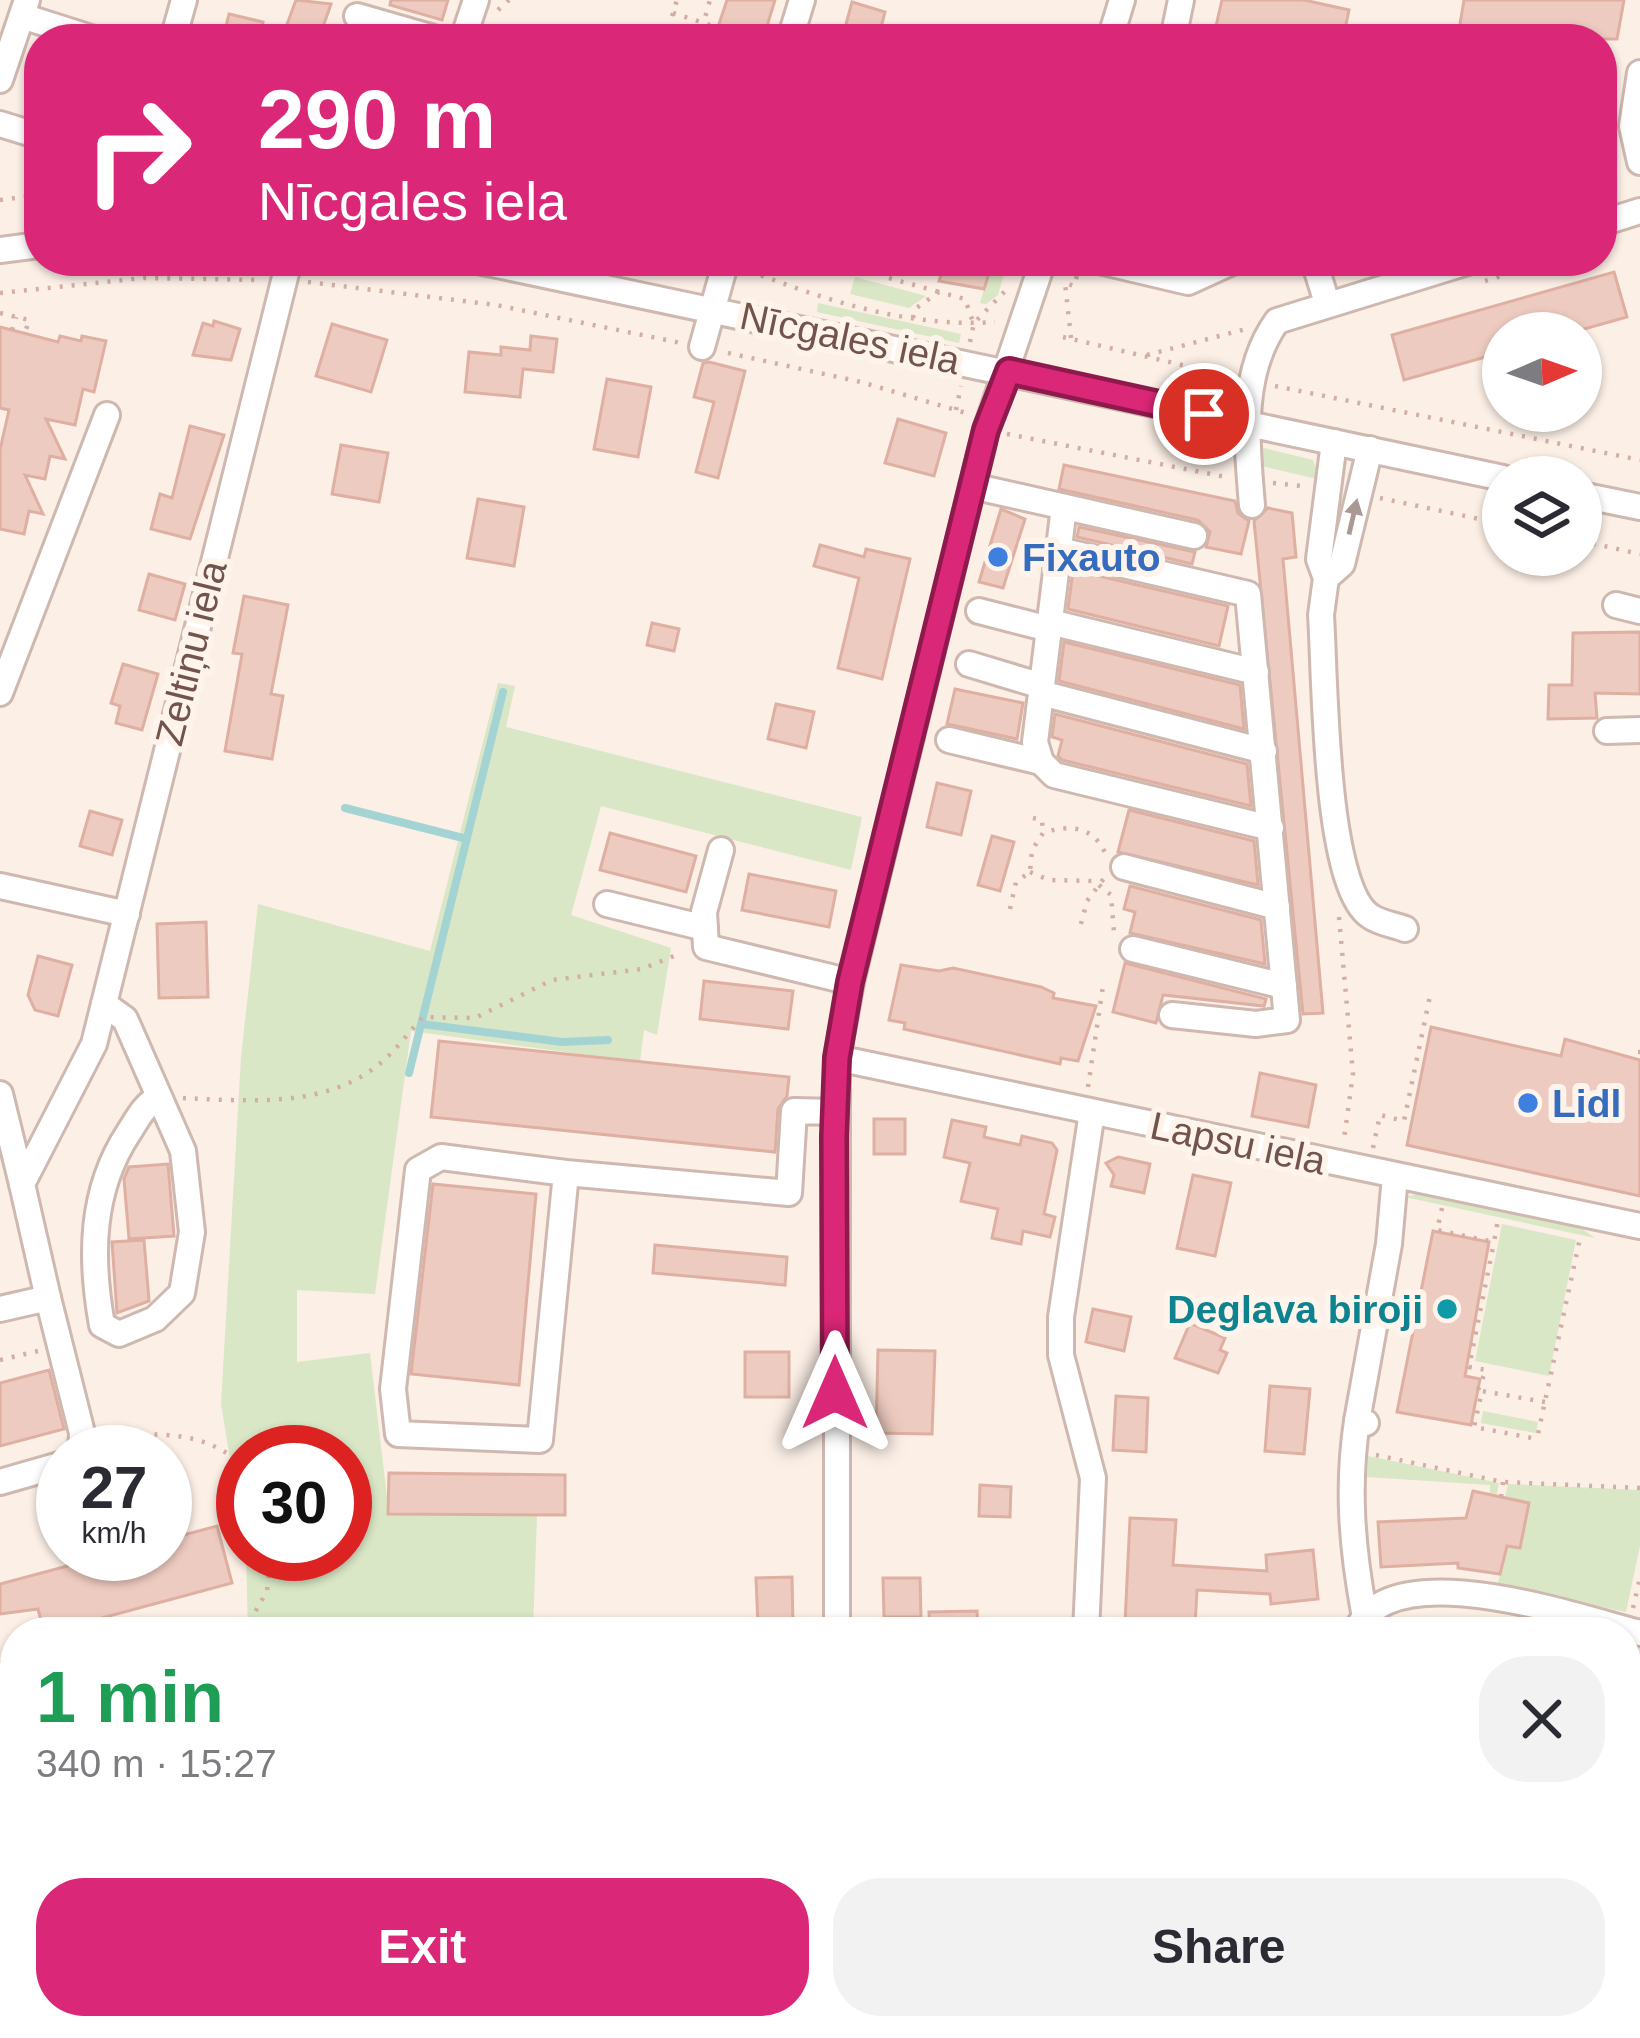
<!DOCTYPE html>
<meta charset="utf-8">
<style>
body{margin:0;font-family:Helvetica,sans-serif;background:#f2f2f3;color:#2b2b33;height:100vh;display:flex;flex-direction:column;font-size:45px;white-space:nowrap}
*{box-sizing:border-box;margin:0}
p{font-size:39px;color:#7c7c81}
.icon{flex:none;width:66px;height:66px;fill:none;stroke:currentColor;stroke-width:2;stroke-linecap:round;stroke-linejoin:round}
.map{position:relative;flex:1;overflow:hidden}
.sheet{position:absolute;left:0px;top:1617px;width:1641px;height:423px;display:flex;flex-direction:column;background:#fff;border-radius:48px 48px 0 0;box-shadow:0 3px 9px #0004}
.sheet>*{flex:none}
.hud{position:absolute;left:24px;top:24px;width:1593px;height:252px;border-radius:48px;box-shadow:0 3px 9px #0004;background:#db2777;color:#fff;overflow:hidden}
.needle{width:78px;rotate:88deg}
.tools{position:absolute;left:1482px;top:312px;display:grid;gap:24px}
.tools a{display:grid;place-items:center;width:120px;height:120px;border-radius:50%;background:#fff;box-shadow:0 3px 9px #0004;font-size:60px}
.speed{position:absolute;left:36px;top:1425px;display:flex;gap:24px;font-size:60px;font-weight:700;text-align:center}
.speed>*{display:grid;place-content:center;width:156px;height:156px;border-radius:50%;background:#fff;box-shadow:0 3px 9px #0004;line-height:1}
.speed small{font-size:30px;font-weight:400}
.speed .limit{border:18px solid #d22;background:#fff;color:#111}
.pin{position:absolute;display:grid;place-items:center;width:102px;height:102px;color:#fff;margin:-51px;border:6px solid #fff;border-radius:50%;box-shadow:0 3px 12px #0007}
.me{position:absolute;width:132px;margin:-66px;rotate:0deg;stroke-linejoin:round;filter:drop-shadow(0 0 9px #0008)}
.turn{display:flex;align-items:center;gap:42px;height:252px;padding:0 36px;font-size:54px}
.turn .icon{width:156px;height:156px;stroke-width:2.5}
.turn b{display:block;font-size:84px;line-height:102px}
.round{display:grid;place-items:center;flex:none;width:126px;height:126px;border-radius:48px;background:#f2f2f3}
.headline{display:flex;align-items:center;justify-content:space-between;height:204px;padding:0 36px}
h1{font-size:72px;font-weight:700;line-height:90px;color:#1e9e55}
.cta{display:flex;gap:24px;margin-top:auto;padding:24px 36px}
.cta a{flex:1;height:138px;border-radius:48px;background:#db2777;color:#fff;font-size:48px;font-weight:700;line-height:138px;text-align:center}
.cta a+a{background:#f2f2f3;color:#2b2b33}
.map>svg:first-child{display:block}
</style>
<div class="map">
<svg width="1640" height="2038" viewBox="0 0 1640 2038">
<rect width="100%" height="100%" fill="#fbefe6"/>
<g fill="#d9e7c6">
<polygon points="993,261 1008,261 998,295 986,304 980,303"/>
<polygon points="855,277 926,296 909,308 850,294"/>
<polygon points="818,303 961,334 959,343 817,312"/>
<polygon points="1260,447 1313,460 1321,480 1261,466"/>
<polygon points="498,683 515,686 506,727 862,817 851,870 601,806 571,915 671,948 657,1035 644,1030 640,1062 411,1031 375,1294 297,1290 297,1362 370,1353 389,1514 537,1515 533,1632 248,1632 246,1554 345,1554 345,1452 243,1452 243,1537 221,1404 241,1057 258,904 430,951"/>
<polygon points="1417,1194 1581,1228 1595,1238 1405,1197"/>
<polygon points="1502,1224 1576,1240 1549,1376 1475,1361"/>
<polygon points="1483,1411 1538,1422 1536,1433 1481,1423"/>
<polygon points="1368,1456 1499,1483 1497,1494 1490,1493 1490,1485 1367,1477"/>
<polygon points="1508,1484 1640,1490 1640,1546 1626,1612 1497,1586 1507,1546 1520,1548 1529,1504 1505,1498"/>
<polygon points="1633,1639 1640,1643 1626,1730 1626,1672"/>
</g>
<g fill="none" stroke-linecap="round" stroke-linejoin="round">
<g stroke="#a3d4d3" stroke-width="8">
<polyline points="345,808 467,839"/>
<polyline points="422,1024 562,1042 608,1040"/>
<polyline points="409,1073 503,692"/>
</g>
</g>
<g fill="#eecbc0" stroke="#dfafa2" stroke-width="3">
<polygon points="296,0 331,4 319,38 286,27"/>
<polygon points="391,0 448,0 442,20 390,5"/>
<polygon points="727,0 775,0 763,39 714,39"/>
<polygon points="1222,0 1304,0 1349,10 1343,39 1213,39"/>
<polygon points="1464,0 1624,0 1617,39 1507,39 1459,30"/>
<polygon points="852,2 885,12 878,39 842,39"/>
<polygon points="229,14 263,22 259,39 223,39"/>
<polygon points="946,261 993,261 984,289 939,281"/>
<polygon points="1614,272 1627,317 1570,333 1503,333 1503,352 1404,380 1392,335"/>
<polygon points="214,321 240,329 231,360 193,355 203,323 213,326"/>
<polygon points="332,324 387,340 371,392 316,376"/>
<polygon points="0,327 58,342 60,336 81,341 82,336 106,341 94,392 83,389 75,425 46,419 65,459 50,456 45,479 25,475 43,514 29,511 24,534 0,529 0,450 9,410 0,408"/>
<polygon points="531,336 557,339 553,372 523,369 520,397 465,392 469,352 501,355 501,347 530,350"/>
<polygon points="709,362 745,371 718,478 696,472 714,402 694,397 703,363"/>
<polygon points="607,379 651,387 638,457 594,449"/>
<polygon points="898,419 946,433 934,476 885,463"/>
<polygon points="190,426 224,435 190,539 151,529 160,494 172,498"/>
<polygon points="341,445 388,453 379,502 332,494"/>
<polygon points="1064,465 1235,501 1238,513 1249,521 1241,554 1206,547 1210,532 1198,520 1059,489"/>
<polygon points="478,499 524,507 514,566 467,558"/>
<polygon points="1268,508 1292,513 1296,557 1283,559 1323,1013 1303,1014 1254,521"/>
<polygon points="1001,509 1025,519 1003,588 979,582"/>
<polygon points="1079,527 1195,552 1192,564 1077,537"/>
<polygon points="820,545 864,557 866,549 910,559 882,679 838,668 859,578 814,566"/>
<polygon points="1073,570 1228,606 1219,646 1068,609"/>
<polygon points="149,574 185,584 175,620 139,610"/>
<polygon points="244,596 288,605 271,694 283,696 272,759 225,751 242,654 233,653"/>
<polygon points="652,623 679,629 674,651 647,645"/>
<polygon points="1640,632 1640,694 1595,693 1597,718 1548,719 1549,685 1572,685 1573,633"/>
<polygon points="1064,642 1240,685 1244,729 1059,681"/>
<polygon points="123,664 158,674 142,730 116,723 120,706 111,703"/>
<polygon points="955,689 1023,703 1017,739 947,724"/>
<polygon points="776,704 814,712 806,748 768,739"/>
<polygon points="1055,714 1247,764 1251,806 1062,760 1058,756 1062,740 1052,737"/>
<polygon points="937,783 971,791 961,835 927,827"/>
<polygon points="1129,810 1254,841 1258,885 1118,852"/>
<polygon points="90,811 122,820 112,855 80,846"/>
<polygon points="610,833 696,856 686,892 600,870"/>
<polygon points="992,836 1014,842 1000,891 978,885"/>
<polygon points="749,874 836,891 829,927 742,910"/>
<polygon points="1130,886 1261,920 1265,964 1130,933 1135,912 1124,909"/>
<polygon points="206,922 208,997 159,998 157,924"/>
<polygon points="38,956 72,965 58,1016 35,1010 28,995"/>
<polygon points="1125,963 1266,999 1264,1006 1163,995 1156,1023 1113,1012"/>
<polygon points="901,965 939,971 953,968 1041,987 1054,993 1053,998 1096,1006 1078,1061 1061,1058 1060,1064 904,1029 905,1023 889,1020"/>
<polygon points="704,981 793,991 788,1029 700,1019"/>
<polygon points="1431,1027 1561,1056 1565,1039 1640,1060 1640,1196 1407,1145"/>
<polygon points="439,1041 789,1077 787,1096 778,1109 775,1152 431,1117"/>
<polygon points="1260,1073 1316,1085 1308,1127 1252,1116"/>
<rect x="874" y="1119" width="31" height="35"/>
<polygon points="952,1120 986,1127 984,1137 1020,1145 1022,1136 1052,1143 1057,1150 1044,1214 1055,1217 1050,1237 1023,1231 1021,1244 992,1238 998,1209 961,1201 970,1163 944,1157"/>
<polygon points="1118,1157 1150,1164 1144,1193 1111,1186 1114,1175 1106,1163"/>
<polygon points="168,1164 174,1236 129,1239 124,1179 129,1167"/>
<polygon points="1193,1175 1231,1183 1215,1256 1177,1248"/>
<polygon points="433,1184 536,1194 519,1385 411,1374"/>
<polygon points="1433,1231 1489,1242 1465,1376 1480,1379 1471,1425 1397,1412"/>
<polygon points="144,1240 149,1301 117,1313 112,1242"/>
<polygon points="655,1245 787,1257 785,1285 653,1273"/>
<polygon points="1093,1309 1131,1317 1124,1351 1086,1342"/>
<polygon points="1190,1323 1225,1338 1220,1350 1227,1353 1218,1373 1175,1358"/>
<polygon points="878,1350 935,1351 932,1434 876,1433"/>
<rect x="745" y="1352" width="44" height="45"/>
<polygon points="49,1370 64,1429 0,1446 0,1383"/>
<polygon points="1270,1386 1310,1389 1304,1454 1265,1451"/>
<polygon points="1116,1396 1148,1398 1146,1452 1113,1450"/>
<polygon points="389,1473 565,1475 565,1515 388,1514"/>
<polygon points="980,1485 1011,1487 1010,1517 979,1516"/>
<polygon points="1473,1491 1529,1503 1520,1548 1507,1546 1500,1574 1458,1568 1458,1563 1381,1567 1378,1522 1466,1518"/>
<polygon points="1130,1518 1176,1520 1173,1565 1267,1571 1266,1555 1313,1550 1318,1599 1271,1604 1270,1594 1197,1590 1195,1626 1125,1623"/>
<polygon points="217,1526 232,1583 50,1632 44,1632 38,1609 0,1614 0,1584 112,1554 165,1554 165,1540"/>
<polygon points="792,1577 793,1625 758,1626 756,1578"/>
<polygon points="883,1578 920,1578 921,1617 884,1617"/>
<polygon points="977,1611 978,1632 930,1632 929,1612"/>
</g>
<g fill="none" stroke-linecap="round" stroke-linejoin="round">
<defs>
<g id="minor">
<polyline points="22,16 94,39"/>
<polyline points="357,16 437,39"/>
<polyline points="173,39 184,0"/>
<polyline points="463,39 476,0"/>
<polyline points="790,39 802,0"/>
<polyline points="1110,39 1122,0"/>
<polyline points="1173,39 1181,0"/>
<polyline points="1640,73 1632,126 1640,162"/>
<polyline points="0,80 27,0"/>
<polyline points="0,124 39,136"/>
<polyline points="1602,223 1640,211"/>
<polyline points="0,250 39,245"/>
<polyline points="478,261 1503,478"/>
<polyline points="1099,261 1188,282 1234,261"/>
<polyline points="1314,261 1327,303"/>
<polyline points="702,347 726,261"/>
<path d="M1334,442L1319,559L1326,578L1321,615C1325,673 1324,886 1370,916C1379,923 1395,925 1405,929"/>
<polyline points="972,486 1194,536"/>
<polyline points="1581,495 1640,507"/>
<path d="M1252,505C1247,444 1239,374 1277,321L1471,261"/>
<polyline points="1064,507 1035,742 1041,762 1054,775 1271,828"/>
<polyline points="1059,550 1248,594 1287,1020 1256,1024 1172,1015"/>
<polyline points="1326,578 1342,564 1370,449"/>
<polyline points="1616,605 1640,611"/>
<polyline points="979,611 1049,629"/>
<polyline points="1050,622 1256,672"/>
<polyline points="969,664 1042,686"/>
<polyline points="0,693 107,415"/>
<polyline points="1041,693 1264,751"/>
<polyline points="1607,731 1640,730"/>
<polyline points="949,740 1041,762"/>
<polyline points="721,850 704,912 706,947 851,982"/>
<polyline points="1124,867 1277,907"/>
<polyline points="0,886 127,914"/>
<polyline points="607,904 705,928"/>
<polyline points="1133,949 1284,986"/>
<path d="M104,1004L125,1019L183,1151L192,1232L182,1293L155,1319L119,1334L102,1325C90,1258 90,1191 129,1132C138,1118 144,1105 159,1097"/>
<polyline points="837,1058 1640,1226"/>
<polyline points="0,1094 22,1184"/>
<polyline points="566,1173 441,1157 418,1170 393,1389 398,1434 540,1440 566,1173 789,1193 794,1111 835,1112"/>
<polyline points="48,1298 22,1184 94,1044 289,261"/>
<polyline points="0,1309 48,1298 82,1433 81,1452"/>
<path d="M1357,1421C1347,1487 1352,1547 1364,1612"/>
<polyline points="1366,1423 1357,1421 1389,1244 1395,1176"/>
<polyline points="0,1482 63,1464"/>
<polyline points="837,1632 837,1058 851,982 986,430 1043,261"/>
<polyline points="1086,1632 1093,1478 1061,1355 1061,1317 1092,1112"/>
<path d="M1356,1632C1389,1551 1576,1617 1640,1633"/>
<polyline points="0,1897 15,1897"/>
<polyline points="839,2025 839,2038"/>
<polyline points="1067,2038 1068,2025"/>
<polyline points="1307,2038 1310,2025"/>
</g>
<g id="major">
<polyline points="1626,1858 1640,1788"/>
<polyline points="1590,2038 1593,2025"/>
</g>
</defs>
<use href="#minor" stroke="#ceb8b0" stroke-width="30"/>
<use href="#major" stroke="#d5ccca" stroke-width="36"/>
<g stroke="#d3aea3" stroke-width="4.5" stroke-dasharray="3 9" stroke-linecap="butt">
<polyline points="498,10 509,0"/>
<polyline points="673,13 713,26"/>
<polyline points="665,39 677,0"/>
<polyline points="699,39 710,0"/>
<polyline points="0,200 39,195"/>
<path d="M750,271C827,301 911,328 995,322"/>
<polyline points="889,278 939,292"/>
<polyline points="1485,281 1550,261"/>
<polyline points="308,282 496,305 681,343"/>
<polyline points="0,293 144,278 260,280"/>
<polyline points="0,313 29,320 25,333"/>
<polyline points="913,318 915,309 939,292 965,299 973,322"/>
<polyline points="12,330 16,317"/>
<polyline points="1063,337 1229,376"/>
<polyline points="1071,338 1065,283 1074,286 1078,272"/>
<polyline points="970,342 974,323 1007,289"/>
<polyline points="728,353 861,382 966,413"/>
<polyline points="1147,355 1246,329"/>
<polyline points="1275,386 1640,460"/>
<polyline points="956,410 961,386"/>
<polyline points="1007,434 1226,477"/>
<polyline points="1273,483 1303,486"/>
<polyline points="1380,498 1503,524"/>
<polyline points="1581,541 1640,554"/>
<polyline points="1033,818 1042,820 1043,833"/>
<polyline points="1030,872 1049,880 1094,881 1111,895 1114,932"/>
<path d="M1010,909L1016,882L1030,872L1032,850L1043,833C1070,824 1094,826 1106,855"/>
<polyline points="1339,917 1353,1074 1344,1139"/>
<polyline points="1081,924 1087,901 1105,877"/>
<polyline points="1638,1052 1640,1052"/>
<polyline points="1088,1087 1103,986"/>
<path d="M183,1098C248,1101 323,1108 377,1066C394,1053 408,1033 423,1017L475,1018L552,980L642,969L681,953"/>
<polyline points="1373,1148 1380,1115 1404,1121 1430,996"/>
<polyline points="1442,1208 1437,1230 1494,1242 1498,1220"/>
<polyline points="0,1360 38,1351"/>
<polyline points="1478,1390 1486,1370 1469,1367 1494,1242"/>
<polyline points="1545,1402 1482,1391 1474,1427 1532,1438 1538,1434 1580,1238"/>
<path d="M107,1441C152,1429 209,1432 243,1466"/>
<polyline points="1376,1455 1503,1482 1640,1488"/>
<polyline points="1501,1497 1503,1482"/>
<polyline points="1633,1608 1640,1578"/>
<polyline points="244,1632 267,1591 271,1554"/>
<polyline points="0,1662 15,1662"/>
<polyline points="1545,2038 1547,2025"/>
</g>
<use href="#minor" stroke="#fff" stroke-width="24"/>
<use href="#major" stroke="#f4c9a4" stroke-width="30"/>
</g>
<defs><path id="oneway-solid" d="M-6-.8H1V-3.2L6.5 0L1 3.2V.8H-6Z" transform="scale(3)"/></defs>
<use fill="#aa9894" href="#oneway-solid" transform="translate(1353 517) rotate(-77)"/>
<g fill="none" stroke-linecap="round" stroke-linejoin="round">
<defs>
<polyline id="route" points="835,1393 834,1136 837,1058 850,982 986,430 1009,371 1204,414"/>
</defs>
<use href="#route" stroke="#8e194d" stroke-width="30"/>
<use href="#route" stroke="#db2777" stroke-width="21"/>
</g>
<g fill="#3f7fe0" stroke="#fef4ec" stroke-width="4.5">
<circle cx="998" cy="557" r="12"/>
<circle cx="1528" cy="1103" r="12"/>
</g>
<circle fill="#0f9aa8" stroke="#fef4ec" stroke-width="4.5" cx="1447" cy="1309" r="12"/>
<g text-anchor="middle" dominant-baseline="central" stroke-width="12" stroke-linejoin="round" paint-order="stroke">
<g font-size="39" fill="#72544d" stroke="#fef4ec">
<text transform="translate(850 338) rotate(12)">Nīcgales iela</text>
<text transform="translate(191 653) rotate(-76)">Zeltiņu iela</text>
<text transform="translate(1238 1143) rotate(12)">Lapsu iela</text>
</g>
<g font-size="39" font-weight="bold" fill="#366cbe" stroke="#fef4ec" text-anchor="start">
<text x="1022" y="557">Fixauto</text>
<text x="1552" y="1103">Lidl</text>
</g>
<g font-size="39" font-weight="bold" fill="#0d838f" stroke="#fef4ec" text-anchor="end">
<text x="1423" y="1309">Deglava biroji</text>
</g>
</g>
</svg>
<div class="tools">
<a><svg class="needle" viewBox="-14 -14 28 28"><path d="M0-13l5 13h-10z" fill="#e53935"/><path d="M0 13l5-13h-10z" fill="#7c7c81"/></svg></a>
<a><svg class="icon" aria-label="layers" viewBox="0 0 24 24"><path d="M12 4l9 5-9 5-9-5zM3 14l9 5 9-5"/></svg></a>
</div>
<div class="speed"><div>27<small>km/h</small></div><div class="limit">30</div></div>
<div class="pin" style="left:1204px;top:414px;background:#d93025"><svg class="icon" aria-label="arrive" viewBox="0 0 24 24"><path d="M6 21V4h12l-3 4 3 4H6"/></svg></div>
<svg class="me" style="left:835px;top:1393px" viewBox="-20 -20 40 40"><path d="M0-17L14 15 0 8-14 15z" fill="#db2777" stroke="#fff" stroke-width="4"/></svg>
<div class="hud">
<div class="turn"><svg class="icon" aria-label="right" viewBox="0 0 24 24"><path d="M7 20v-9h11M14 6l5 5-5 5"/></svg><div><b>290 m</b>Nīcgales iela</div></div>
</div>
<section class="sheet">
<div class="headline"><div><h1>1 min</h1><p>340 m · 15:27</p></div><a class="round"><svg class="icon" aria-label="close" viewBox="0 0 24 24"><path d="M6 6l12 12M18 6L6 18"/></svg></a></div>
<div class="cta"><a>Exit</a><a>Share</a></div>
</section>
</div>
